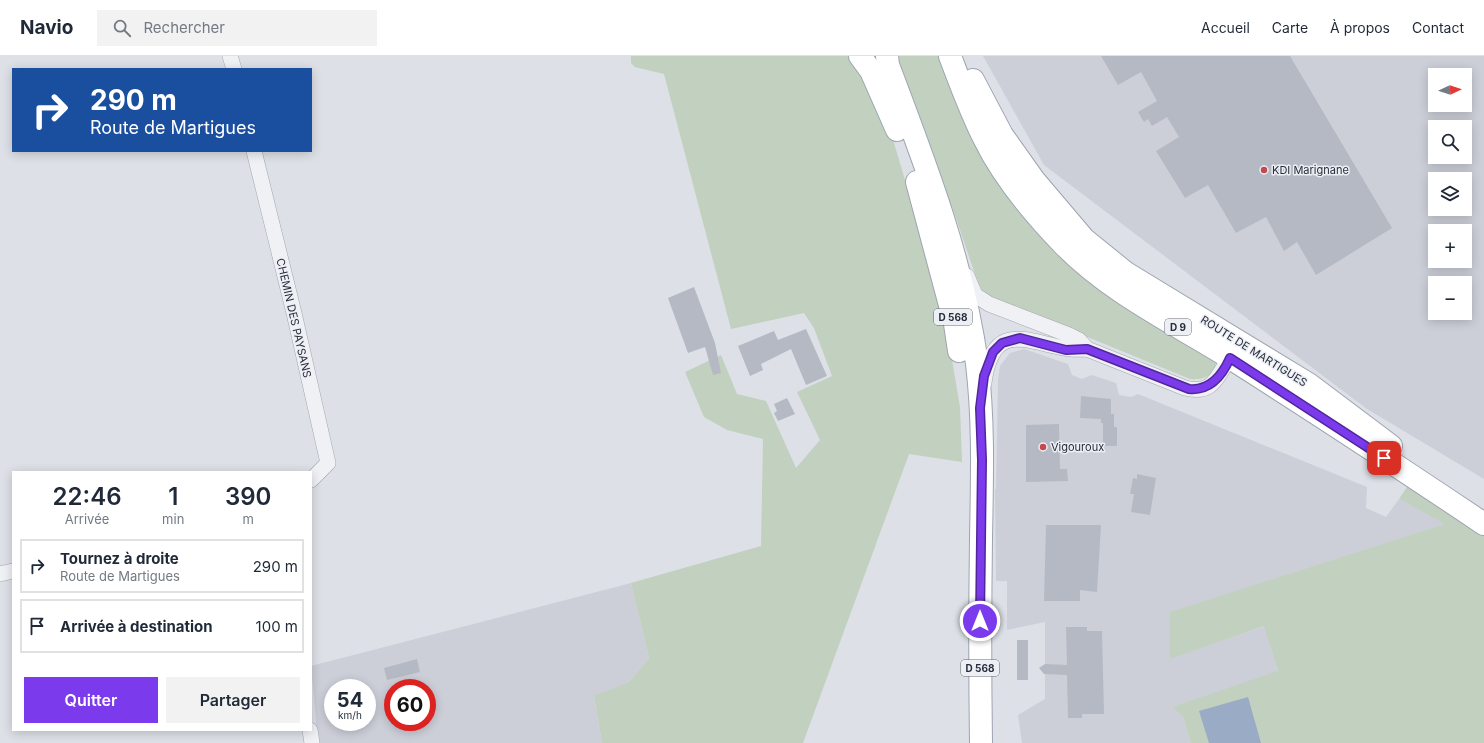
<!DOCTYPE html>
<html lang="fr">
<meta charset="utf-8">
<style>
body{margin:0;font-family:Inter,sans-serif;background:#f2f2f3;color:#1f2937;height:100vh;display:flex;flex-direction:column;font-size:15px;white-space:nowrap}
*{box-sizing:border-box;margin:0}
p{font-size:13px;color:#747a83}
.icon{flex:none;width:22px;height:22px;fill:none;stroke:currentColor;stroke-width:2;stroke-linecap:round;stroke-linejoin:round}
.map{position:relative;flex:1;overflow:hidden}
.sheet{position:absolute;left:12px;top:415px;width:300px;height:260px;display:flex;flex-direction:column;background:#fff;border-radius:0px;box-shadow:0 2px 10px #0003}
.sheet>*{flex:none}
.banner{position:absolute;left:12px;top:12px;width:300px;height:84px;border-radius:0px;box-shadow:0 2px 10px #0003;background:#1a4fa0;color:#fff;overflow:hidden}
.needle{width:26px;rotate:86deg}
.tools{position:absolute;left:1428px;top:12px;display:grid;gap:8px}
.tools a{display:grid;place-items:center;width:44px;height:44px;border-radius:0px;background:#fff;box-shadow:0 2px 10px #0003;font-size:20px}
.speed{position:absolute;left:324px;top:623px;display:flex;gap:8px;font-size:20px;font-weight:700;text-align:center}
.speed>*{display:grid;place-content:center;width:52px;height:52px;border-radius:50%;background:#fff;box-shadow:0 2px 10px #0003;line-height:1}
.speed small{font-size:10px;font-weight:400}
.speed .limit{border:6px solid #d22;background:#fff;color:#111}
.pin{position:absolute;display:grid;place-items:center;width:34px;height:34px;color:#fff;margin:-17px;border-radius:8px;box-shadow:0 2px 6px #0006}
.me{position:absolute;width:44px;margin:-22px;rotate:0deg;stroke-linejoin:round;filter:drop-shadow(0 0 3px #0008)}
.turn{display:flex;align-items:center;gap:14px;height:84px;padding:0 12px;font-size:18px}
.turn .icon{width:52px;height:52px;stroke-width:2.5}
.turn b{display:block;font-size:28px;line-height:34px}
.eta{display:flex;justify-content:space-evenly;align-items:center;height:68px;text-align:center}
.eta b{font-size:24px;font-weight:600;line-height:28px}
.primary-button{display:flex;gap:8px;margin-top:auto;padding:8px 12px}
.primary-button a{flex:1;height:46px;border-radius:0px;background:#7c3aed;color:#fff;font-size:16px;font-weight:600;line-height:46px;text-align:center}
.primary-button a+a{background:#f2f2f3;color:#1f2937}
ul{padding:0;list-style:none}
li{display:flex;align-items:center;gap:12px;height:54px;margin:0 8px 6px;padding:0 4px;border:2px solid #e0e1e3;border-radius:0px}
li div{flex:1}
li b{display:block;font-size:15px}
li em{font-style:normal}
header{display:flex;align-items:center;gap:24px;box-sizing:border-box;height:56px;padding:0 20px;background:#fff;border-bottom:1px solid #e0e1e3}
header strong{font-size:19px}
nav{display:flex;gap:22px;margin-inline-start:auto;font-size:14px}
.search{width:280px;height:36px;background:#f2f2f3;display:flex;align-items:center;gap:10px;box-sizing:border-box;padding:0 14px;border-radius:0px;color:#747a83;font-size:15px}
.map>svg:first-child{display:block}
</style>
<header>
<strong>Navio</strong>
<div class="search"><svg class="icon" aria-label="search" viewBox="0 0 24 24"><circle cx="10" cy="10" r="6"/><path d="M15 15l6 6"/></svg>Rechercher</div>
<nav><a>Accueil</a><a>Carte</a><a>À propos</a><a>Contact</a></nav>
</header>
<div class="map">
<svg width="1484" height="687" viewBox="0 0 1484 687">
<rect width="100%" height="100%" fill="#dde0e6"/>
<g fill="#cccfd8" fill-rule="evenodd">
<path d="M983,0H1484V423L1367,353L1044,109ZM1435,19H1465V49H1435ZM1435,71H1465V101H1435ZM1435,123H1465V153H1435ZM1435,175H1465V205H1435ZM1435,227H1465V257H1435Z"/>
<polygon points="1024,293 1068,308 1072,319 1082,323 1092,319 1116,327 1119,339 1131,341 1138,338 1367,431 1366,452 1386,461 1399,443 1446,468 1171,556 1170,602 1265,570 1278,616 1172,651 1183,661 1191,687 1022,687 1018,659 1045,643 1045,618 1042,614 1045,608 1045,566 1007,574 1007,525 996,525 995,433 996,433 998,324 1000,310 1010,297"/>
<path d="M631,527L649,602L629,626L594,641L602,687H318L311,610ZM333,632H367V666H333ZM393,632H427V666H393Z"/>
</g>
<g fill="#c2d0bf">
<polygon points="631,0 849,0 863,15 888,67 943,251 960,351 962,406 909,398 803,687 602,687 594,640 629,626 649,602 631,527 761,490 763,383 727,374 704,361 685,316 721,299 737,338 766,345 796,412 820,384 797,336 832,320 814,272 804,257 731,273 664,18 635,11 631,7"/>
<path d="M895,0H942L959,45L1216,305C1216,320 1203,324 1190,323L992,242L983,236L978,227L956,162Z"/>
<polygon points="1409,428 1484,479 1484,687 1191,687 1183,661 1172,651 1278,615 1264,570 1170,603 1170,556 1445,468 1399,443"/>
</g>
<polygon fill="#9aabc5" points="1248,641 1261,687 1209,687 1199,655"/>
<g fill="#b5b9c3">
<polygon points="1101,0 1290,0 1392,172 1316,219 1297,186 1284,195 1266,161 1236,177 1208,129 1185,142 1156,95 1179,81 1167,61 1152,70 1148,63 1144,66 1138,56 1157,45 1141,16 1118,29"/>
<polygon points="694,231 715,287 721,317 713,319 705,291 688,297 668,242"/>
<polygon points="806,273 827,320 806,329 791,293 761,308 763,314 750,320 738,290 774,275 778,284"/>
<polygon points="1081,340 1111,343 1111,358 1114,358 1114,371 1117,371 1117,390 1103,390 1103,367 1101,367 1101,363 1080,362"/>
<polygon points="787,342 795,358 778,365 774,357 777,355 774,348"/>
<polygon points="1059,368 1060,413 1067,413 1068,425 1026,426 1026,369"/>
<polygon points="1137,418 1156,422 1150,459 1131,456 1134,438 1130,438 1133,422 1137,423"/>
<polygon points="1046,469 1101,469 1097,536 1080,534 1080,545 1044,545"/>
<polygon points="1066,571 1087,571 1087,575 1102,575 1104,658 1082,658 1082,662 1068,662 1067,619 1044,618 1039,612 1045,608 1067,609"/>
<rect x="1017" y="584" width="11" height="40"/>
<polygon points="417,603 420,616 387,624 384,612"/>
</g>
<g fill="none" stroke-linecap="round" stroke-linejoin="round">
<defs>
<g id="minor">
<polyline points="230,0 234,13"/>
<polyline points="254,95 294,257 328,407 311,424"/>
<path d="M967,220L975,239L989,248L1069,279L1079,284L1087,293L1185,332C1221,341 1217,308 1237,297"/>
<path d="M984,327C994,251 1042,298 1087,293"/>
<polyline points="0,518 13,515"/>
<polyline points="310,674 312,687"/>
</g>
<g id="primary">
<polyline points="860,0 871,15 897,74"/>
<path d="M887,0L888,9C925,107 963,204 977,308C984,366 982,424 981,482C980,550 980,619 981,687"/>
<path d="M950,0C961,29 971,57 985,84C1004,123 1034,158 1064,189C1110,236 1172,266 1227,300C1314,355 1399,411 1484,468"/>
<polyline points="973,24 1002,79 1034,124 1084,183 1126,217 1310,329 1391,390"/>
<polyline points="917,126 955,268 959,295"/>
</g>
</defs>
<use href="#minor" stroke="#a3a7b0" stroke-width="16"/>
<use href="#primary" stroke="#9da4b1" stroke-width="24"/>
<use href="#minor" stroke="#f0f1f5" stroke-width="15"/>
<use href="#primary" stroke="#fff" stroke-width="22"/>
</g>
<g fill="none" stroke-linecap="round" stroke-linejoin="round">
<defs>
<path id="route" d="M980,565L982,404L980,352L984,320L993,296L1002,287L1020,282L1066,294L1087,293L1189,333C1210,335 1222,320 1230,302L1384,402"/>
</defs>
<use href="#route" stroke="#51269a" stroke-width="10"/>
<use href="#route" stroke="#7c3aed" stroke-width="7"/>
</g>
<g fill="#c54850" stroke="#eceff4" stroke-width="1.5">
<circle cx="1264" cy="114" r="4"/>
<circle cx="1043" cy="391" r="4"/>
</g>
<g text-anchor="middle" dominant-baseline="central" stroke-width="3" stroke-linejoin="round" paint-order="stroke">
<g fill="#eceff4" stroke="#636773" stroke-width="1">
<rect x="934" y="253" width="38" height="16" rx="3"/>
<rect x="1165" y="263" width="26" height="16" rx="3"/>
<rect x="961" y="604" width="38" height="16" rx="3"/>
</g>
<g font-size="10" font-weight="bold" fill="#282d3c">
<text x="953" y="261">D 568</text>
<text x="1178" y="271">D 9</text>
<text x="980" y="612">D 568</text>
</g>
<g font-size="11" fill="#282d3c" stroke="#eceff4" text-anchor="start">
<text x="1272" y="114">KDI Marignane</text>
<text x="1051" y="391">Vigouroux</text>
</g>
<g font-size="11" fill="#282d3c" stroke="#eceff4">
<text transform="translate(294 262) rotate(77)">CHEMIN DES PAYSANS</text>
<text transform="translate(1254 295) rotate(32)">ROUTE DE MARTIGUES</text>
</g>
</g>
</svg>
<div class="tools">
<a><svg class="needle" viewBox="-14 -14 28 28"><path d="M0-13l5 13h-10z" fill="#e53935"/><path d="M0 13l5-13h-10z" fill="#747a83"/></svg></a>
<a><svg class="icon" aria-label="search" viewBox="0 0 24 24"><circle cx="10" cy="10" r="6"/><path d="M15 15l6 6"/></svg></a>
<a><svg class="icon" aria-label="layers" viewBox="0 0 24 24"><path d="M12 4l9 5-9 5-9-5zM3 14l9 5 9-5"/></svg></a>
<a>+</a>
<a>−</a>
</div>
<div class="speed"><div>54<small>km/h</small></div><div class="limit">60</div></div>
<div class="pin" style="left:1384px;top:402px;background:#d93025"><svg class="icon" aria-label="arrive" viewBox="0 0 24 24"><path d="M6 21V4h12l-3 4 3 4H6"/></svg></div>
<svg class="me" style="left:980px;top:565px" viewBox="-20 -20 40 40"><circle r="17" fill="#7c3aed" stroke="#fff" stroke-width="3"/><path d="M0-11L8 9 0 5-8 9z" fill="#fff"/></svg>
<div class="banner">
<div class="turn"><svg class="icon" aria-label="right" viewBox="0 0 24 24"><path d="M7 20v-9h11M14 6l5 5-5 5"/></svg><div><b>290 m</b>Route de Martigues</div></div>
</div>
<section class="sheet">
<div class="eta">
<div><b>22:46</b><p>Arrivée</p></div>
<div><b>1</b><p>min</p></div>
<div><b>390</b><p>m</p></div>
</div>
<ul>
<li><svg class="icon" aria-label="right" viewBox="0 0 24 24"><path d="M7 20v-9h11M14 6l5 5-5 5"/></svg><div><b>Tournez à droite</b><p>Route de Martigues</p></div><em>290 m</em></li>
<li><svg class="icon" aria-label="arrive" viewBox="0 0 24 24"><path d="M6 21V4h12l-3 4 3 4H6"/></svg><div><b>Arrivée à destination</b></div><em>100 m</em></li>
</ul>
<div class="primary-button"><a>Quitter</a><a>Partager</a></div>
</section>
</div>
